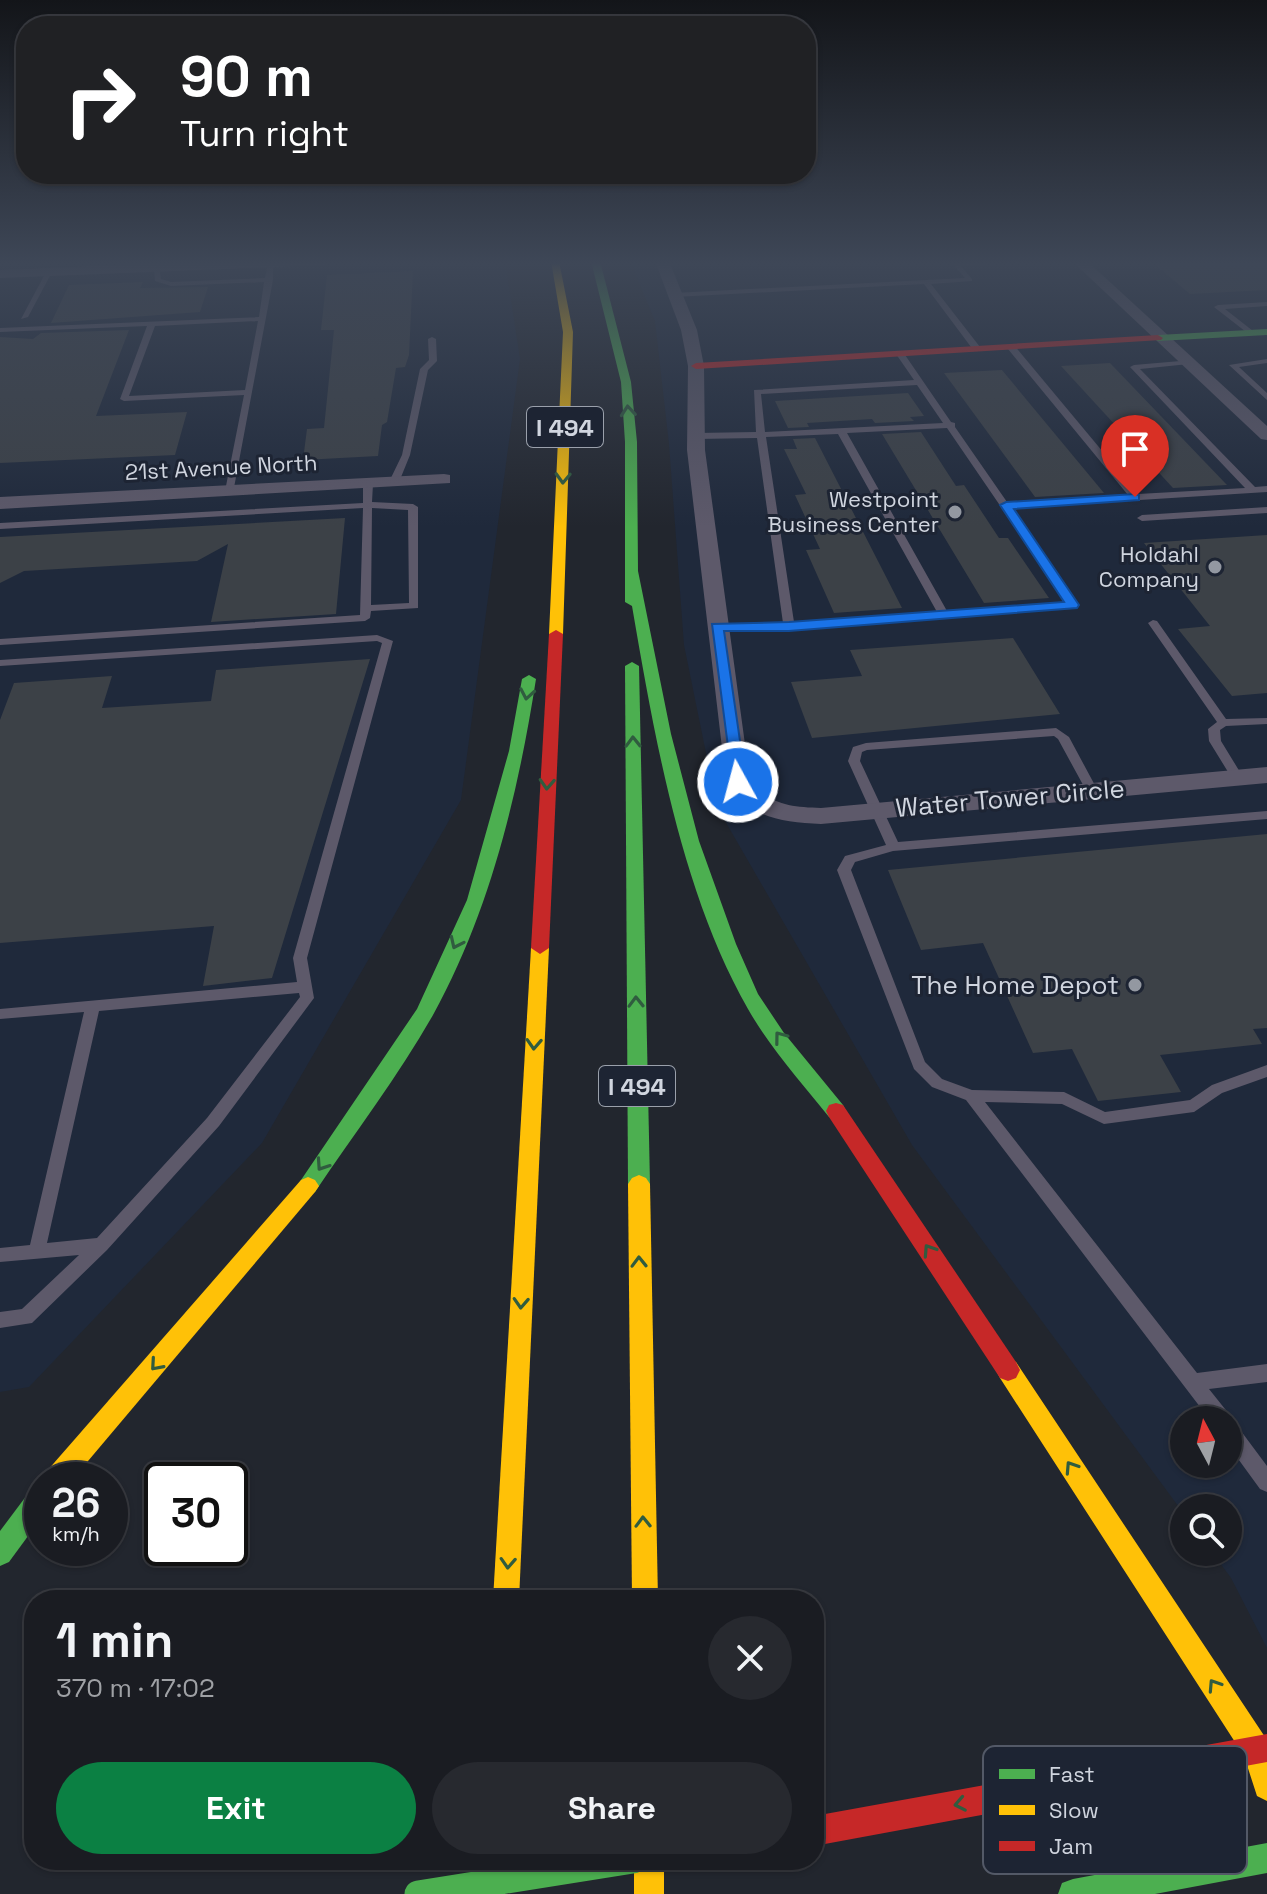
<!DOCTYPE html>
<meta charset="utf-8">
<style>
body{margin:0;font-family:"Space Grotesk",sans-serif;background:#27292f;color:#f1f3f6;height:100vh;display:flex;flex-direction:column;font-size:30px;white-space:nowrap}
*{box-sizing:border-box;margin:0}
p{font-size:26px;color:#9fa1a5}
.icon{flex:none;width:44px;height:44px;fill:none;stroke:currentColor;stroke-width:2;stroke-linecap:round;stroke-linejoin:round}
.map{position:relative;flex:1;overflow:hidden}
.panel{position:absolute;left:24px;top:1590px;width:800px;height:280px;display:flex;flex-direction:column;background:#1a1c22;border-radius:32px;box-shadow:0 2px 6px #0004,0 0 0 2px #383a40}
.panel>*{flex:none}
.guide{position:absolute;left:16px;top:16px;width:800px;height:168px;border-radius:32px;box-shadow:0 2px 6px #0004,0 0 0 2px #383a40;background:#202124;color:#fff;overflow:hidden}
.needle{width:52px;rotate:353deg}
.controls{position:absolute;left:1170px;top:1406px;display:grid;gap:16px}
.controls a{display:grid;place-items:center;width:72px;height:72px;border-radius:50%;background:#1a1c22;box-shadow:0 2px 6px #0004,0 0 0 2px #383a40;font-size:40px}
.speed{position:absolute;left:24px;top:1462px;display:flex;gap:16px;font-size:40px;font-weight:700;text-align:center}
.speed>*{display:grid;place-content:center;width:104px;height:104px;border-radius:50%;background:#1a1c22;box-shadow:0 2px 6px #0004,0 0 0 2px #383a40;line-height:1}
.speed small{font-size:20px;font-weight:400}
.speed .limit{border:4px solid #111;border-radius:12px;background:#fff;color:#111}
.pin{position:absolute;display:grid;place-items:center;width:68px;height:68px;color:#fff;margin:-82px -34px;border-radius:50% 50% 50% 0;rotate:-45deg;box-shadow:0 0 8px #0007}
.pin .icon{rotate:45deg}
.me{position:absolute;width:88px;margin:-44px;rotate:353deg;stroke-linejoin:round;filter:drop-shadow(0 0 6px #0008)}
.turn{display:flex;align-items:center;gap:28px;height:168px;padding:0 32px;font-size:36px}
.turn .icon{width:104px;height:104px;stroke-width:2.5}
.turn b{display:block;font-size:56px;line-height:68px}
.round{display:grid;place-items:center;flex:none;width:84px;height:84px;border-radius:42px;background:#27292f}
.summary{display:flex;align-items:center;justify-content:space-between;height:136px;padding:0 32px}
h1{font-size:48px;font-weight:700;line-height:60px}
.action{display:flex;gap:16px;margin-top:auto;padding:16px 32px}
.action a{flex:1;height:92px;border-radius:48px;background:#0b8043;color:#fff;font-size:32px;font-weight:700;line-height:92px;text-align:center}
.action a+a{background:#27292f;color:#f1f3f6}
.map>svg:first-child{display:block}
</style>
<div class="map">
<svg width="1267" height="1894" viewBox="0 0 1267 1894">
<rect width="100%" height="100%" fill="#22262e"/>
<g fill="#1f293b" fill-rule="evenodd">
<polygon points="0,261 505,261 520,359 461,800 262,1143 29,1387 0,1392"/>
<path d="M630,261H1267V1648L1231,1578L1212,1552H1228V1508H1184V1514L912,1145L717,807L684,645L669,444L655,321ZM1184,1420H1228V1464H1184Z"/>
</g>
<g fill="#3c4147">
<polygon points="1151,261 1267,261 1267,290 1190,294"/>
<polygon points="413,271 409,355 405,367 396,368 387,422 382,425 378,456 303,460 307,429 324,428 334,330 321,330 327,275"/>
<polygon points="143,282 140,288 208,287 200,312 51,323 69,285"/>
<polygon points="129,330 96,416 187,412 175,455 0,463 0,337 33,339 41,333"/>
<polygon points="1110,363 1227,485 1173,488 1061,366"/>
<polygon points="1002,370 1104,493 1035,497 944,373"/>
<polygon points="908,393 924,416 910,417 914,421 875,423 872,419 807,423 809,427 788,428 775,401"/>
<polygon points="921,432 956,486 964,485 999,538 1008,538 1049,598 984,603 882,434"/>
<polygon points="815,438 902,608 834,613 806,550 820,549 795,495 806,494 784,449 797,449 793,439"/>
<polygon points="345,518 336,614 211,622 228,544 197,561 24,571 0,583 0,537"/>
<polygon points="1267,535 1267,693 1232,696 1178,629 1210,626 1144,543"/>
<polygon points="1013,638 1060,714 812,738 791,682 862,676 850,650"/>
<polygon points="370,659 272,978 203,986 214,926 0,943 0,720 14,683 112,676 102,708 211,701 216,670"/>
<polygon points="1267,834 1267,1028 1253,1029 1262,1044 1160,1055 1181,1092 1098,1101 1072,1049 1033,1053 983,943 921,950 888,870"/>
</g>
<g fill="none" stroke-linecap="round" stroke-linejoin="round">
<g fill="#5d596a" fill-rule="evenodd">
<path d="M273,261V280L233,493L225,491L244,395L124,401L120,399L147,326L0,332V328L259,317L264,282L171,286L155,281L154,268L159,267L161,279L171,282L265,278L268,263ZM258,321L245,390L129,396L155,326Z"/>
<polygon points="950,261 1020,261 961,266 972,279 972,281 931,284 980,347 980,351 974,351 924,284 674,297 670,295 674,293 965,278"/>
<polygon points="49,270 52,272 28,317 21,319 46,272"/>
<polygon points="1267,302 1267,306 1225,309 1253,331 1254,333 1250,335 1214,307 1218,305"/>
<polygon points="432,337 436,339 437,361 428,370 410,455 399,482 391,484 389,482 402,455 420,369 429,360 428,339"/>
<path d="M1008,345H1014L1138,494L1245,488L1130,367L1134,365L1192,360V364H1189L1140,369L1255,487L1267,486V492L1011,508L1078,605L1073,608L789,629H713V625L717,624L783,623L757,438L696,439L692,436L696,433L756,432L754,390L914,380L896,354L903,352L951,422L955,423V427L1007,502L1128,495L1008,349ZM917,385L943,423L765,432L761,394ZM947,428L1066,602L947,611L847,433ZM838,434L937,612L794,622L766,437Z"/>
<polygon points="1267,359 1267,363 1239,367 1267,393 1267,400 1229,365"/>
<path d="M368,481L373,484L372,502L413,504L418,507V608L371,611L370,618L365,621L0,645V639L360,615L363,508L0,529V523L363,503V484ZM372,508L408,510L409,603L371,605Z"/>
<polygon points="1267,507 1267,513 1142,521 1137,518 1142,515"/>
<polygon points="1153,620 1157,621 1226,719 1267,718 1267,724 1226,726 1220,730 1221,741 1243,777 1241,780 1233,780 1209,741 1208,729 1217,722 1148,623"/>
<path d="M377,635L393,641L307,958L314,998L219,1126L107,1250L32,1323L0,1328V1312L22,1309L79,1255L0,1262V1248L30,1245L84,1012L0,1019V1009L297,982L293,958L382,643L377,641L0,666V660ZM299,993L300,997L207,1118L97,1238L47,1243L99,1011Z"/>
<polygon points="1056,728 1069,737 1098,791 1096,794 1088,794 1058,739 1054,736 867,750 862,752 860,761 898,842 1267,811 1267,819 893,851 855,862 851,870 925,1062 942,1079 972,1090 1064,1092 1105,1112 1190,1100 1212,1085 1267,1065 1267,1077 1222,1093 1194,1112 1104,1124 1062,1104 985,1102 1197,1373 1267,1364 1267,1382 1209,1389 1229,1414 1231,1421 1235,1423 1267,1466 1267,1492 1260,1489 1228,1445 1228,1420 1210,1420 966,1100 932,1087 914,1069 837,870 845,856 886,845 848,761 853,747 866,743"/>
</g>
<g fill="#5d596a" fill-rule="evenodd">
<polygon points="211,261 331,261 324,265 0,278 0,270"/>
<path d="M655,261H669L697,330L704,366L705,450L750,781C770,805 791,807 821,808L1267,767V783L821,824C781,822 749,818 726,782L687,450L688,366L681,330Z"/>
<polygon points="1072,261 1087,261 1267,426 1267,440 1261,439"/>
<polygon points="444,474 450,475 450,483 0,509 0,497"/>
</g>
<g fill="#4caf50" fill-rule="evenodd">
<path d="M591,261H600L631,382L637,442L638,571L671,734L699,841L736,944L758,994L784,1033L843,1105L846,1111L843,1117L836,1119L829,1117C801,1082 770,1048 748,1009C681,891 655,739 632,606L625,602V442L621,382Z"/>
<polygon points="1267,329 1267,335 1158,341 1153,338 1158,335"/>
<polygon points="632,662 639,666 650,1184 646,1190 639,1193 632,1190 628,1184 625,666"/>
<path d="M529,675L536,679C518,794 490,912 433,1015C399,1075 354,1134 315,1192L308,1195L301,1192L297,1186L301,1180L417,1009L467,900L509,751L522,679Z"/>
<polygon points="42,1483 42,1517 9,1562 0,1566 0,1531 33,1487"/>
<polygon points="1267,1843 1267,1873 1155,1894 1058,1894 1062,1883 1073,1879"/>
</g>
<g fill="#ffc107" fill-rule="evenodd">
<polygon points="551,261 559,261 573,332 563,634 556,638 549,634 563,332"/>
<polygon points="540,942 549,948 519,1600 493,1600 531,948"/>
<polygon points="639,1175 646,1178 650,1184 658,1600 632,1600 628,1184 632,1178"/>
<polygon points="308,1177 315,1180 319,1186 315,1192 72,1480 43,1480 47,1471 301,1180"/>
<polygon points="1008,1359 1016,1362 1267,1740 1267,1801 1257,1796 1244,1756 1000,1378 996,1370 1000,1362"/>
<rect x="634" y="1860" width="30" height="34"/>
</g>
<g fill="#c62828" fill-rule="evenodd">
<polygon points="1158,335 1163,338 1161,340 696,369 691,366 696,363"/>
<polygon points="556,630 563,634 549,948 540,954 531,948 549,634"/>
<polygon points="836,1103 843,1105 1016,1362 1020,1370 1016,1378 1008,1381 1000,1378 829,1117 826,1111 829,1105"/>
<polygon points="1267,1734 1267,1762 814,1846 814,1816"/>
</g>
<polyline stroke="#4caf50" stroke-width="27" points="418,1894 633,1860"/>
</g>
<defs><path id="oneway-chevron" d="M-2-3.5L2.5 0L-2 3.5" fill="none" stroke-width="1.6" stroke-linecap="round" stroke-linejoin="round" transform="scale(2)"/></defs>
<g stroke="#305c3f">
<use href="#oneway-chevron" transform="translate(628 411) rotate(-95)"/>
<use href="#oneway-chevron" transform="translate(563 478) rotate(92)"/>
<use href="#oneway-chevron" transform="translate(527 694) rotate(100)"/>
<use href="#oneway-chevron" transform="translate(633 742) rotate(-91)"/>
<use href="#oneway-chevron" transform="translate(547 784) rotate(93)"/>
<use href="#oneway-chevron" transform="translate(456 943) rotate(115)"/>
<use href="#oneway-chevron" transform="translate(636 1002) rotate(-91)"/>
<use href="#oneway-chevron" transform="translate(780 1037) rotate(-127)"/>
<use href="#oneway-chevron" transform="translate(534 1044) rotate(93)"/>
<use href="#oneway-chevron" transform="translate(322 1165) rotate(124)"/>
<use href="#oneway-chevron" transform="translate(929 1250) rotate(-123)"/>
<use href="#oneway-chevron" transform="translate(639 1262) rotate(-91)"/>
<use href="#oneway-chevron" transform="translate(521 1303) rotate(93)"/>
<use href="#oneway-chevron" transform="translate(156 1365) rotate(131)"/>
<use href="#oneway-chevron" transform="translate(1071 1467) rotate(-123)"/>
<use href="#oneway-chevron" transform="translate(643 1522) rotate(-91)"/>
<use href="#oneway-chevron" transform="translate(508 1563) rotate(93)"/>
<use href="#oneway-chevron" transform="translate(1214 1685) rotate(-123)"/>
<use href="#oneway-chevron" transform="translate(960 1804) rotate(169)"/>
</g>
<linearGradient id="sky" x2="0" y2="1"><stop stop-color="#131519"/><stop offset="0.5" stop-color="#3e4757"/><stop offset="1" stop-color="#3e4757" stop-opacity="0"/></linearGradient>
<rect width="1267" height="527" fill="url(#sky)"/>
<polygon fill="#1a73e8" stroke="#114b97" stroke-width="2" points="1135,494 1139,495 1139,500 1014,509 1079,605 1077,608 789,631 724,631 746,782 738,787 733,785 712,624 789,622 1064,602 1000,505 1006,502"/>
<g fill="#9398a1" stroke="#1d2433" stroke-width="3">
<circle cx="955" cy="512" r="8"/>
<circle cx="1215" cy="567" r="8"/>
<circle cx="1135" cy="985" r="8"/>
</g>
<g text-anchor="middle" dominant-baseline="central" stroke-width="6" stroke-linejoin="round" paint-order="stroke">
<g font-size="22" fill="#d0d5df" stroke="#1d2433">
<text transform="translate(221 467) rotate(-3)">21st Avenue North</text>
</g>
<g font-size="22" fill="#d0d5df" stroke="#1d2433" text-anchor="end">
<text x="939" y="499">Westpoint<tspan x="939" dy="25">Business Center</tspan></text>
<text x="1199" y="554">Holdahl<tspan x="1199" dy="25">Company</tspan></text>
</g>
<g fill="#1d2433" stroke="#9aa0ab" stroke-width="2">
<rect x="527" y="407" width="76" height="40" rx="6"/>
<rect x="599" y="1066" width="76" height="40" rx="6"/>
</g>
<g font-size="24" font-weight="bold" fill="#d0d5df">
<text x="565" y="427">I 494</text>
<text x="637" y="1086">I 494</text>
</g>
<g font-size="26" fill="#d0d5df" stroke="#1d2433">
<text transform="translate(1010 798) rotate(-5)">Water Tower Circle</text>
</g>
<g font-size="26" fill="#d0d5df" stroke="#1d2433" text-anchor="end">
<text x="1119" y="985">The Home Depot</text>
</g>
</g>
<rect x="983" y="1746" width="264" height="128" rx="12" fill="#1d2433" stroke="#535967" stroke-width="2"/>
<rect x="999" y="1769" width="36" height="10" fill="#4caf50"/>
<rect x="999" y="1805" width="36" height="10" fill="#ffc107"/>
<rect x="999" y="1841" width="36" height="10" fill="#c62828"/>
<g font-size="22" fill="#d0d5df">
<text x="1049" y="1782">Fast</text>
<text x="1049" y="1818">Slow</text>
<text x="1049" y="1854">Jam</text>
</g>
</svg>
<div class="controls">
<a><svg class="needle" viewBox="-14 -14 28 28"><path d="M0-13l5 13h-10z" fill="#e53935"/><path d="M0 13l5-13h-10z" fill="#9fa1a5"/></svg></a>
<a><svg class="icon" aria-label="search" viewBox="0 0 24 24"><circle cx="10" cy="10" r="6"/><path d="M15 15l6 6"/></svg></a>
</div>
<div class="speed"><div>26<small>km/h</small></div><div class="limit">30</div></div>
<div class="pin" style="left:1135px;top:497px;background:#d93025"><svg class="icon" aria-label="arrive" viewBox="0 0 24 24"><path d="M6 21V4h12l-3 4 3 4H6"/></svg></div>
<svg class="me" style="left:738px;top:782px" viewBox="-20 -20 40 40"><circle r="17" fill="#1a73e8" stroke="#fff" stroke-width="3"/><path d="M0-11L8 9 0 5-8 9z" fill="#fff"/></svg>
<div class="guide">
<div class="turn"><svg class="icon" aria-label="right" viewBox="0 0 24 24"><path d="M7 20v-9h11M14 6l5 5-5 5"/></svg><div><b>90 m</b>Turn right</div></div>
</div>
<section class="panel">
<div class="summary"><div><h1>1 min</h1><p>370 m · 17:02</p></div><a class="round"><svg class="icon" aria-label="close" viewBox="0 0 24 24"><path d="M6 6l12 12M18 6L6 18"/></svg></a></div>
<div class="action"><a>Exit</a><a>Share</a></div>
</section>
</div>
